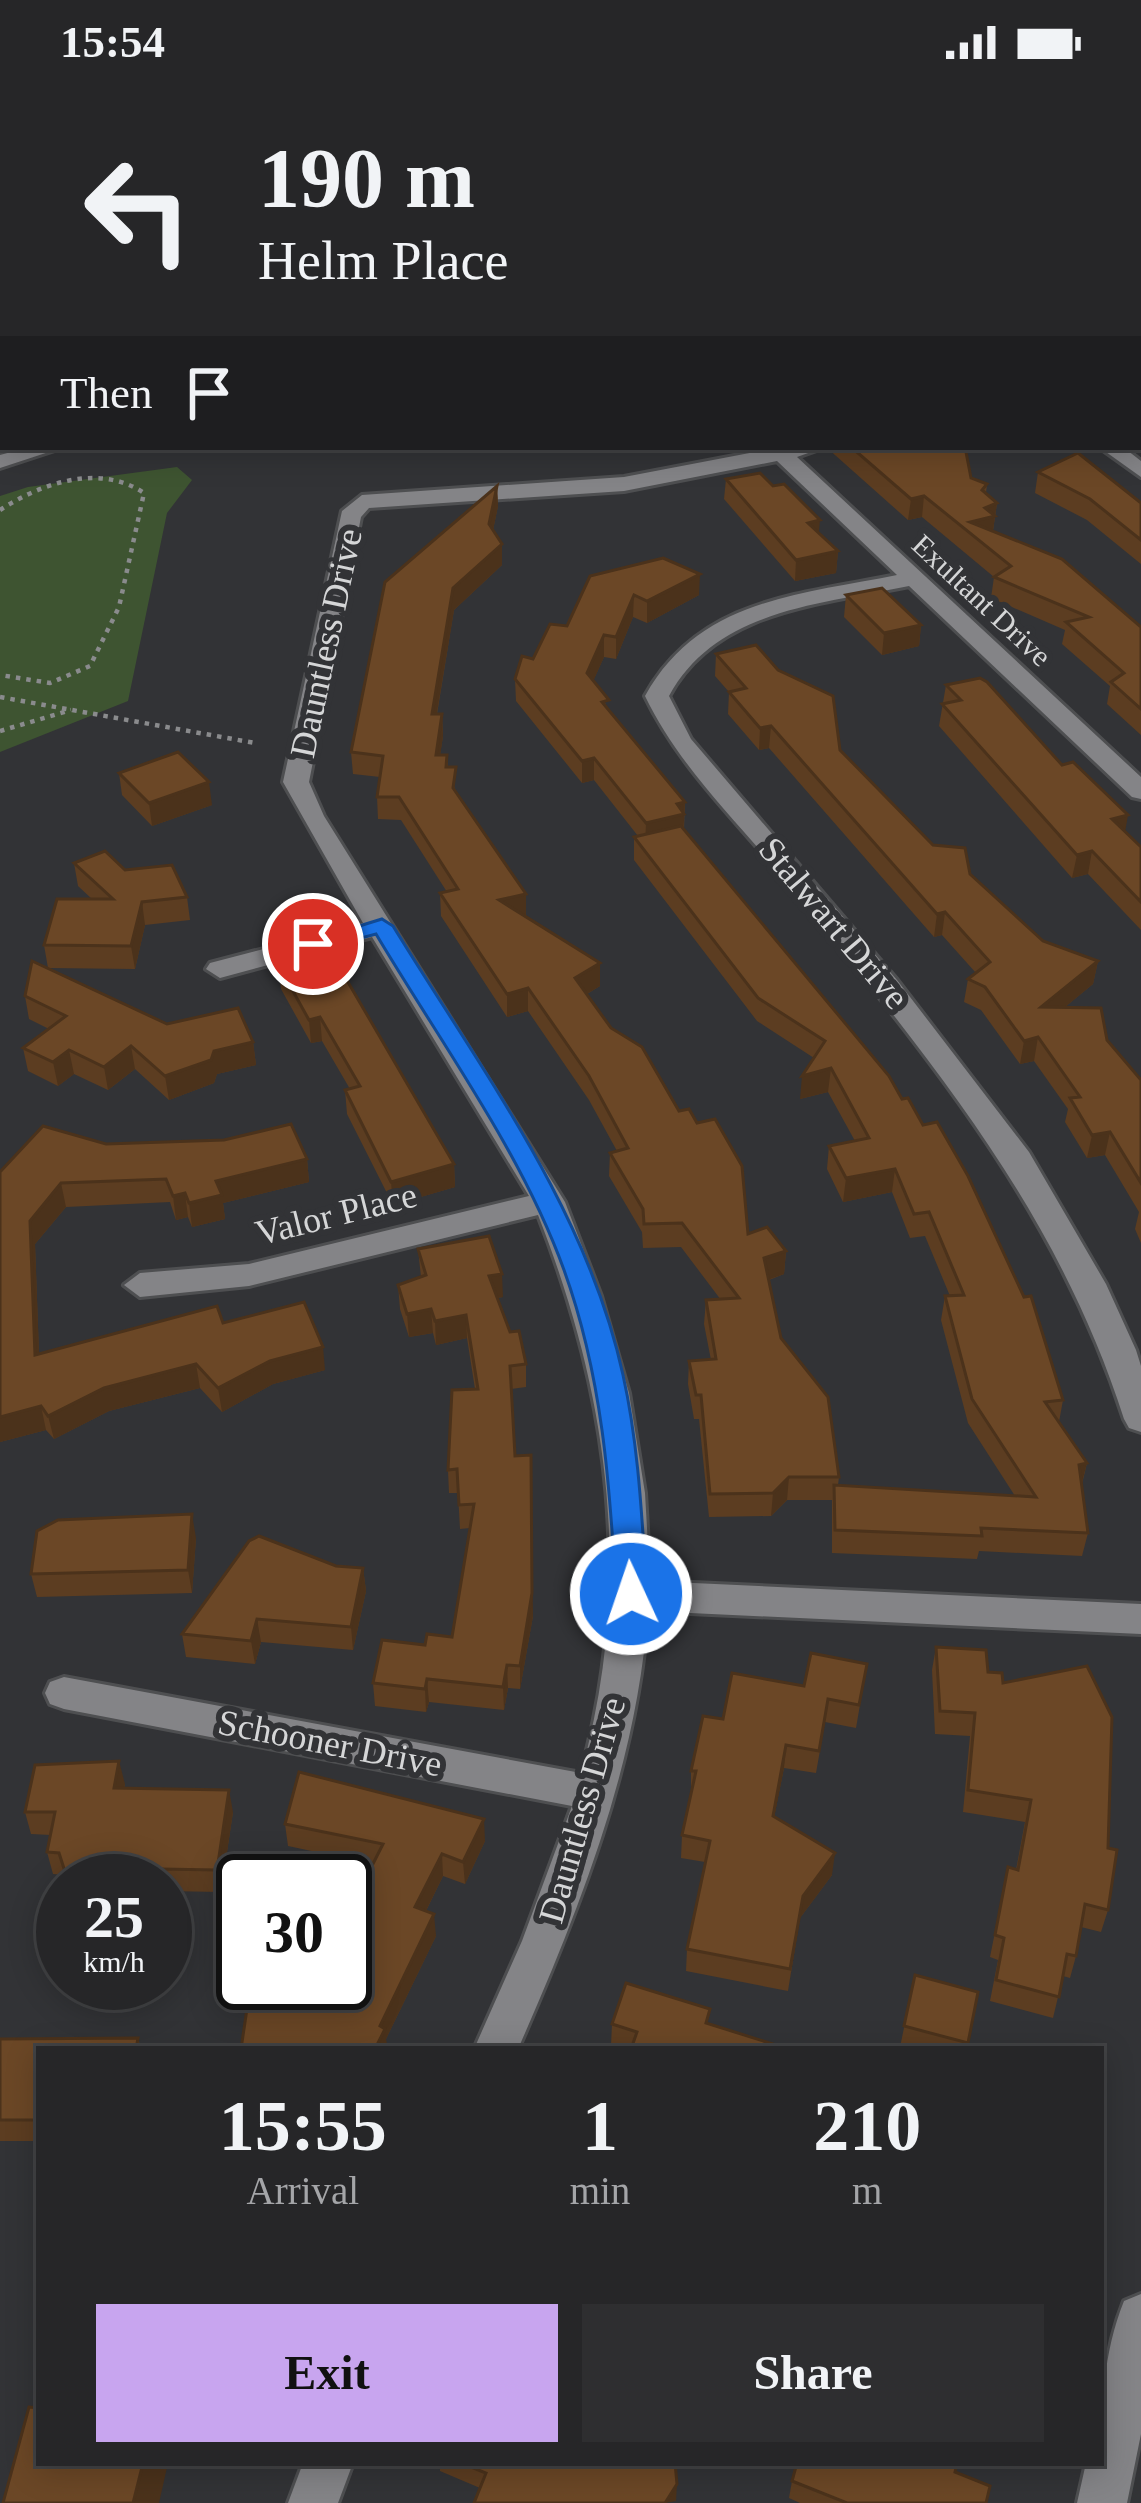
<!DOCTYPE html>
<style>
body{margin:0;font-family:"Times New Roman",serif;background:#2e2e30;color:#f1f3f6;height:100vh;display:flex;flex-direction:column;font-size:45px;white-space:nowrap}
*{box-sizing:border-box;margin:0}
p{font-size:39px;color:#a4a5a8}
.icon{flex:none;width:66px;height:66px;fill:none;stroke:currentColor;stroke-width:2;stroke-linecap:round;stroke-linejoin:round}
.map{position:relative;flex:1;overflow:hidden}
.panel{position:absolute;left:36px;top:1962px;width:1068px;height:420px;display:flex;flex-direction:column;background:#262628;border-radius:0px;box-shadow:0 6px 30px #0003,0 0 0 3px #424345}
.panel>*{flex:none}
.hud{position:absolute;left:0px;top:0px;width:1143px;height:366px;box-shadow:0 6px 30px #0003,0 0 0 3px #424345;background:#262628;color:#f1f3f6;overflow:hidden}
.speed{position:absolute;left:36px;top:1770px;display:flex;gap:24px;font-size:60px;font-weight:700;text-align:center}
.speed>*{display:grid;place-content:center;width:156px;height:156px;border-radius:50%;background:#262628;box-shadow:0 6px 30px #0003,0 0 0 3px #424345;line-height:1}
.speed small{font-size:30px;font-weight:400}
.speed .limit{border:6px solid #111;border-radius:18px;background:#fff;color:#111}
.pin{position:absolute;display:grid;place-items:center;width:102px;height:102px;color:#fff;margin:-51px;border:6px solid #fff;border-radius:50%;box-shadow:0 3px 12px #0007}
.me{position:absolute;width:132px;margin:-66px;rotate:357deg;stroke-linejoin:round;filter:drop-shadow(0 0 9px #0008)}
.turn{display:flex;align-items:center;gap:42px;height:252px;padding:0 60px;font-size:54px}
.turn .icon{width:156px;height:156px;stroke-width:2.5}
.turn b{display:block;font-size:84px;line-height:102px}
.then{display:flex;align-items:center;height:114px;padding:0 60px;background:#0003;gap:24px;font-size:45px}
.eta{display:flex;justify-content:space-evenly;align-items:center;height:204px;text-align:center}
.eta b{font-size:72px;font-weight:700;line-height:84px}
.button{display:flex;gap:24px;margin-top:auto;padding:24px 60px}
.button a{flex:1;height:138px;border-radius:0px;background:#c8a5ef;color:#111;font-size:48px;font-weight:700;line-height:138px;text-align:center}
.button a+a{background:#2e2e30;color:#f1f3f6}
.status{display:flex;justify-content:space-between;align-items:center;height:84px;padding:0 60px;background:#262628;direction:ltr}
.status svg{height:33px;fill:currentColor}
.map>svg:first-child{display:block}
</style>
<div class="status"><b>15:54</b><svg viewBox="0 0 49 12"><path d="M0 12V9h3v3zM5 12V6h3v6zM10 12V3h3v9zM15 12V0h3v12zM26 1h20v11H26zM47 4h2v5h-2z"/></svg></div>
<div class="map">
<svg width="1141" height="2419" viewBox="0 0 1141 2419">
<rect width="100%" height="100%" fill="#323336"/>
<polygon fill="#3e5431" points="177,383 192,396 167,429 128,617 0,668 0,412 28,403"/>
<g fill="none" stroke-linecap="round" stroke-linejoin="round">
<defs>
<g id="minor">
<rect x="37" y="0" width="16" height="3"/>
<polygon points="1060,0 1079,0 1081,3 1062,3"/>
<rect x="1140" y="75" width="1" height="10"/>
<rect x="1140" y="160" width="1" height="12"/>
<polygon points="3,278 3,290 0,291 0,279"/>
<polygon points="30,363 64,363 0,384 0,371"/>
<path d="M781,363H825L797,373L1141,693V715L1132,713L909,502C822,520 716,525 669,612L691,655L897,896L1029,1068L1106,1200L1136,1266L1141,1282V1348L1129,1344L1124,1335C1056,1122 925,970 788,799C738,738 679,683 645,612C699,515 798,511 897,491L777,377L624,407L369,424L361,433L309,698L324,732L565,1118L601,1212L629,1309L645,1409L650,1497L1141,1520V1550L648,1527C637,1681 580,1824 518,1965H474L522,1857L572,1722L64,1625L50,1620L45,1609L50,1598L64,1593L581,1689C634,1499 610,1314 538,1131L249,1202L140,1213L124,1201L140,1189L249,1180L529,1112L372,853L220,894L206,885L210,879L363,839L283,698L342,427L362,411L624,393Z"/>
<polygon points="1099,363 1123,363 1141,377 1141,393"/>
<path d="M1141,2210V2350L1127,2419H1077L1086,2379H1101C1101,2324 1103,2269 1124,2217Z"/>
<polygon points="303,2379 353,2379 338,2419 288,2419"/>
</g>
<g id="primary">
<polygon points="1103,0 1129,0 1102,3"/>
<polygon points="1140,26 1141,27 1141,48 1140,48"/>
<rect x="1140" y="88" width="1" height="17"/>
</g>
</defs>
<use href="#minor" stroke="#4e4f51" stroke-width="6"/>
<use href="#primary" stroke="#4e4f51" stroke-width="6"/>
<g stroke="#8a8b8d" stroke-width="4.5" stroke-dasharray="4.5 6" stroke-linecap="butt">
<path d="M0,426C42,399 99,379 144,409L119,523L90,582L50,599L0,591"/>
<polyline points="0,613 255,659"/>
<polyline points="0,647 71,626"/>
</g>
<use href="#minor" fill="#848487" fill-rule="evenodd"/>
<use href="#primary" fill="#94843b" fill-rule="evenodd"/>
</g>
<g fill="#5c3d21">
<polygon points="826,363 985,363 966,368 971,394 987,400 986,409 997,419 993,447 1141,543 1141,651 1107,620 1110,602 1062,560 1065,546 991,514 994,493 922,433 908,436"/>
<polygon points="1038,388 1141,419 1141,480 1087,436 1035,409"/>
<polygon points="726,395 838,467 836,489 795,497 724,415"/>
<polygon points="497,402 498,422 493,446 502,460 502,481 454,526 437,630 442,630 443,652 440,671 447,671 448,683 456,708 526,833 600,902 587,910 748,1150 786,1167 784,1190 769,1196 781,1254 839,1393 838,1401 1015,1412 968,1339 941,1236 945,1212 950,1212 925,1152 910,1154 892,1108 843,1118 827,1085 829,1062 855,1057 828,1008 800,1015 814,974 757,937 634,776 634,753 638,752 594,696 582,699 516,617 515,595 533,575 567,542 590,492 699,511 647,539 633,533 616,575 604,573 593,597 609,626 685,718 684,745 1063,1316 1059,1338 1087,1379 1082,1400 1088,1449 1082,1472 979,1467 977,1475 832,1469 832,1416 787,1416 771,1432 709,1433 699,1335 694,1335 688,1300 689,1277 711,1276 704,1240 706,1216 721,1216 681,1163 643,1164 642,1148 609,1092 610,1069 617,1067 589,1016 528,927 507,933 441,832 440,809 447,808 401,736 378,735 377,713 380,693 353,690 351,668"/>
<polygon points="846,511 921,541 919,562 882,571 844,533"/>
<polygon points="716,570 840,666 933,761 970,790 1043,857 1098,877 1093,900 1065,923 1107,956 1141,996 1141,1159 1135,1145 1139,1128 1105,1071 1087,1074 1065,1038 1068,1025 1034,977 1020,980 981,926 964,918 968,895 976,889 942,851 934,853 769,664 759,666 728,630 729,608 715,592"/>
<polygon points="946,601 1125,748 1141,763 1141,846 1088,790 1072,794 939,642"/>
<polygon points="119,689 212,721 152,742 122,711"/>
<polygon points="74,779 125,786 187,813 190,836 145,841 135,885 49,884 167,940 253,958 256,981 217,990 214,999 169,1016 135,985 108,1006 74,990 58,1002 28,987 23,964 49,945 29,935 25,912 48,884 44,861 92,815 78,802"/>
<polygon points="279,882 454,1080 455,1103 393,1121 347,1030 345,1006 350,1005 322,957 311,959 281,905"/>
<polygon points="106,1060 307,1075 309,1098 223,1119 225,1135 192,1143 188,1133 176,1136 170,1118 66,1123 35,1160 39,1270 223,1239 325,1286 273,1300 222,1328 200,1304 109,1327 54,1355 46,1346 0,1358 0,1088"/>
<polygon points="418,1165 503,1213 497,1214 510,1248 526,1280 526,1303 511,1305 515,1372 533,1532 520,1605 508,1604 504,1626 429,1618 426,1628 375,1622 373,1599 425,1561 452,1553 470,1444 460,1445 458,1409 449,1409 448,1386 475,1305 467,1254 436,1261 433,1249 409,1253 400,1225 398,1201 421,1193"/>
<polygon points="196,1454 192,1509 37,1513 31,1490"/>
<polygon points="336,1482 363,1484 366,1507 353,1566 261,1558 255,1580 186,1573 182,1550"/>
<polygon points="936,1563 988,1588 1003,1599 1108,1764 1108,1826 1101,1848 1081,1843 1076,1872 1070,1894 1063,1892 1053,1934 990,1917 998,1876 990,1873 1008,1783 1016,1786 1025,1738 963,1728 970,1652 935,1650 932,1586"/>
<polygon points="867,1580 856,1644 825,1638 816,1689 784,1684 774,1733 832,1791 800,1834 788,1907 686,1887 687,1865 705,1778 681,1774 682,1751 691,1709 691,1687 723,1635 804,1602"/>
<polygon points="125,1700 124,1704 233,1728 221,1808 165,1807 165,1797 67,1797 65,1791 53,1790 47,1768 51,1751 31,1750 25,1728"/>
<polygon points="285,1740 485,1757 465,1800 443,1792 426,1827 436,1852 386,1955 301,1920 373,1780 288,1762"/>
<polygon points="915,1891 978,1908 967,1965 907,1965 900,1963"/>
<polygon points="612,1940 709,1940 775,1965 624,1965 611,1961"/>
<polygon points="138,1954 141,1965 39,1965 39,2057 0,2057 0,1955"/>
<polygon points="440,2379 675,2379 676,2417 480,2404 440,2387"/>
<polygon points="955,2388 986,2419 800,2419 789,2414 792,2397"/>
</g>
<g fill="#4b321b">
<polygon points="3,146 3,166 0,167 0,147"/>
<polygon points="0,255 2,255 3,275 0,275"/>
<polygon points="3,323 3,345 0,346 0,324"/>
<polygon points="960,363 985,363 959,369"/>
<polygon points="497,402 498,422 490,461 489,440"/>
<polygon points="924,412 922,433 908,436 911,415"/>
<polygon points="997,419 992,453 970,438 985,424"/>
<polygon points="820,436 818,457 808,439"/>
<polygon points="502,460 502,481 454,526 433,652 432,630 453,504"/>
<polygon points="838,467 836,489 795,497 796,476"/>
<polygon points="700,490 699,511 647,539 647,517"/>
<polygon points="634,511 633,533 616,575 616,553"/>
<polygon points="921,541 919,562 882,571 884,549"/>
<polygon points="604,551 604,573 587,611 587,589"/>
<polygon points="442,630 443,652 437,693 436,671"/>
<polygon points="771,642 769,664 759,666 760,644"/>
<polygon points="594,674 594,696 582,699 582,677"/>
<polygon points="209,698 212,721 152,742 149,719"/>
<polygon points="685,718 683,753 645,762 646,739 677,720"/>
<polygon points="1128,731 1124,754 1112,735"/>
<polygon points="1092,767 1088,790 1072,794 1077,771"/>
<polygon points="526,810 526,833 499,816"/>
<polygon points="142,818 145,841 135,885 131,862"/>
<polygon points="945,828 942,851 934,853 937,830"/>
<polygon points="1098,877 1093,900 1037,946 1041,923"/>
<polygon points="600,879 600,902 575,917 575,894"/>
<polygon points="528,904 528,927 507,933 507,910"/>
<polygon points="320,933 322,957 311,959 309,936"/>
<polygon points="1038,953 1034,977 1020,980 1024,957"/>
<polygon points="253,958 256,981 217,990 214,999 169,1016 165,992 214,967"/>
<polygon points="131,962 135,985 108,1006 104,983"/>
<polygon points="69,966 74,990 58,1002 53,978"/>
<polygon points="831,984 828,1008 800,1015 802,992"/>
<polygon points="1110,1048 1105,1071 1087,1074 1092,1051"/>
<polygon points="307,1075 309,1098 223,1119 225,1135 192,1143 189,1119 216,1097"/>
<polygon points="454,1080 455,1103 393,1121 391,1098"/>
<polygon points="895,1085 892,1108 843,1118 846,1094"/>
<polygon points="61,1099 66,1123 35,1160 40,1295 35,1271 30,1137"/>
<polygon points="185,1109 188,1133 176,1136 173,1112"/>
<polygon points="786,1167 784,1190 762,1198 764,1174"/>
<polygon points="502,1190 503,1213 490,1215 489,1192"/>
<polygon points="431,1225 433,1249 409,1253 407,1230"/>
<polygon points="466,1231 467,1254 436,1261 435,1237"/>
<polygon points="323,1263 325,1286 273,1300 222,1328 218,1304 270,1277"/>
<polygon points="196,1280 200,1304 109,1327 54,1355 48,1332 104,1304"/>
<polygon points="41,1322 46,1346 0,1358 0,1333"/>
<polygon points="531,1371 533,1532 520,1605 520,1582"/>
<polygon points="1087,1379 1081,1402 1079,1381"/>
<polygon points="789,1393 787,1416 771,1432 773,1409"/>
<polygon points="192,1430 196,1454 192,1509 188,1486"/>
<polygon points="363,1484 366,1507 353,1566 351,1543"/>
<polygon points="257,1535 261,1558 255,1580 251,1557"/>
<polygon points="507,1581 508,1604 504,1626 503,1603"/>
<polygon points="427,1595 429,1618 426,1628 425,1605"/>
<polygon points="786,1661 784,1684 770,1754 773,1732"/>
<polygon points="119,1677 125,1700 120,1726 114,1704"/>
<polygon points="229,1706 233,1728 221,1808 217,1786"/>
<polygon points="484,1735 485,1757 465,1800 463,1778"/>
<polygon points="835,1769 832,1791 800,1834 788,1907 803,1812"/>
<polygon points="442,1770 443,1792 417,1845 415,1823"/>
<polygon points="160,1785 163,1797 124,1797"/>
<polygon points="434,1830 436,1852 386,1955 388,1965 375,1965 380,1942"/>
<polygon points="143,2379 168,2379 159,2419 133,2419"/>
<polygon points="677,2400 676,2417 665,2419"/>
</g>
<g fill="#6b4726" stroke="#4b321b" stroke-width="3">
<polygon points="79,0 149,0 143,3 81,3"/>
<polygon points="245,0 305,0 304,3 243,3"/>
<polygon points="375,0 441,0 440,3 374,3"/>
<polygon points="543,0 608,0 608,3 542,3"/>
<polygon points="688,0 740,0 735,3 687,3"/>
<rect x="902" y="0" width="79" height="3"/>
<polygon points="3,59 3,96 0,96 0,60"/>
<polygon points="0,113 3,113 3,146 0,147"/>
<polygon points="1140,167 1141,168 1140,270"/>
<polygon points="3,213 3,259 2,255 0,255 0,214"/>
<polygon points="1140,274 1141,278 1141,322 1140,322"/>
<polygon points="0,295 3,295 3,323 0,324"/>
<polygon points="851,363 965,363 971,394 987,400 982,406 997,419 985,424 995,432 970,438 1062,475 1141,543 1141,625 1111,598 1124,589 1066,538 1089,533 994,493 1011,482 924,412 911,415"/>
<polygon points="1078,369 1141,419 1141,456 1090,415 1038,388"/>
<polygon points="760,389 773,402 784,400 820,436 808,439 838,467 796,476 726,395"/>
<polygon points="497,402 489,440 502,460 453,504 432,630 442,630 436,671 447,671 446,683 456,683 453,704 526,810 499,816 600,879 575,894 611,944 642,963 679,1027 689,1025 697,1039 715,1035 742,1082 748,1150 767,1143 786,1167 764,1174 781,1254 828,1313 839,1393 789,1393 773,1409 710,1410 701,1311 696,1311 689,1277 716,1275 706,1216 739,1214 682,1139 644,1140 643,1125 610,1069 628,1064 589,992 528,904 507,910 440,809 458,805 399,713 377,713 383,672 351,668 385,498"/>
<polygon points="663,474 700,490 647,517 634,511 616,553 604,551 587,589 609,616 602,618 685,718 677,720 684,730 646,739 594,674 582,677 515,595 522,572 533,575 550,540 567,542 590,492"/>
<polygon points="882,504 921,541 884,549 846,511"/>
<polygon points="756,561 778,586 833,612 840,666 933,761 965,764 970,790 1043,857 1098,877 1041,923 1101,924 1107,956 1141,996 1141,1099 1110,1048 1092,1051 1070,1014 1080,1013 1038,953 1024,957 985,903 968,895 990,878 945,828 937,830 771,642 760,644 729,608 746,604 716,570"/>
<polygon points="980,594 987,598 1062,681 1073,678 1128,731 1112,735 1141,763 1141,818 1092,767 1077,771 942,620 961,616 946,601"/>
<polygon points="178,668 209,698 149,719 119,689"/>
<polygon points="681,742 889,992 902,1015 908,1014 923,1041 937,1038 968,1092 1024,1213 1031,1212 1063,1316 1045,1318 1087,1379 1079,1381 1088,1449 981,1444 982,1452 835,1446 834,1401 1036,1413 972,1315 945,1212 964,1211 929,1128 914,1130 895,1085 846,1094 829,1062 869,1054 831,984 802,992 825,957 758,914 634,753"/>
<polygon points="105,767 125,786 172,781 187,813 142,818 131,862 44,861 57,815 113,815 74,779"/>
<polygon points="331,869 454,1080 391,1098 345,1006 360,1002 320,933 309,936 279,882"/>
<polygon points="32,877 167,940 238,924 253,958 214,967 211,976 165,992 131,962 104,983 69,966 53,978 23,964 66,932 25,912"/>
<polygon points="291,1040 307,1075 216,1097 222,1111 189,1119 185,1109 173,1112 166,1095 61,1099 30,1137 35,1271 217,1222 223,1239 304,1218 323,1263 270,1277 218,1304 196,1280 104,1304 48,1332 41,1322 0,1333 0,1088 43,1042 106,1060 224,1056"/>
<polygon points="489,1152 502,1190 489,1192 510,1248 519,1247 526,1280 510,1282 515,1372 531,1371 532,1509 520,1582 507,1581 503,1603 427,1595 425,1605 373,1599 382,1556 425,1561 427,1550 452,1553 474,1420 459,1421 457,1385 448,1386 452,1306 478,1305 466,1231 435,1237 431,1225 407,1230 398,1201 426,1191 418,1165"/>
<polygon points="192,1430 188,1486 31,1490 37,1447 58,1436"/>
<polygon points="259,1452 336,1482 363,1484 351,1543 257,1535 251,1557 182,1550 249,1457"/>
<polygon points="936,1563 986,1566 988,1588 1002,1589 1003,1599 1087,1582 1112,1633 1108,1764 1117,1766 1108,1826 1085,1820 1076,1872 1067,1870 1059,1913 996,1896 1004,1854 995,1851 1008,1783 1018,1786 1031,1716 968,1706 975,1629 940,1627"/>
<polygon points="811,1569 867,1580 859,1621 828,1615 819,1667 786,1661 773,1732 835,1769 803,1812 790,1885 687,1865 710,1757 682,1751 696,1687 691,1687 703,1632 723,1635 732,1589 804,1602"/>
<polygon points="119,1677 114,1704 229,1706 217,1786 160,1785 124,1797 68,1797 59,1769 47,1768 55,1728 25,1728 35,1681"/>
<polygon points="299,1688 484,1735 463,1778 442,1770 415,1823 434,1830 380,1942 385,1945 375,1965 241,1965 248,1918 301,1920 312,1899 345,1899 345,1835 383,1760 285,1740"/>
<polygon points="915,1891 978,1908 968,1959 904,1942"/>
<polygon points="626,1899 710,1925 706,1939 776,1961 775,1965 631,1965 637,1948 612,1940"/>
<polygon points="138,1954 136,1965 39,1965 39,2036 0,2036 0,1955"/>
<polygon points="29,2323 39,2324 39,2379 143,2379 133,2419 3,2419"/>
<polygon points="461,2379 675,2379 677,2400 665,2419 474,2419 486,2389"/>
<polygon points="797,2379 957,2379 955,2388 990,2402 986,2419 847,2419 792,2397"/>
</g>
<path fill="#1a73e8" stroke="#114b97" stroke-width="3" d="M382,835L393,842C480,984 587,1125 623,1291C639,1363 642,1437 647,1510L642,1519H620L616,1510C610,1400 602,1291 564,1186C521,1067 440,958 376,850L313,867L301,860Z"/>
<g text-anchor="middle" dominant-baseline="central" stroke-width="12" stroke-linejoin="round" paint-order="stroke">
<g font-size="30" fill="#d5d6d7" stroke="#323336">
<text transform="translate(982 516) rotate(43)">Exultant Drive</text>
</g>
<g font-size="36" fill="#d5d6d7" stroke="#323336">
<text transform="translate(326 559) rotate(-78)">Dauntless Drive</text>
<text transform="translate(834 839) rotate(50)">Stalwart Drive</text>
<text transform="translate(336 1130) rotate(-14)">Valor Place</text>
<text transform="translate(330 1659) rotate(11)">Schooner Drive</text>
<text transform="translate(582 1726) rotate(-74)">Dauntless Drive</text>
</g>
</g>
</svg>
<div class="speed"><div>25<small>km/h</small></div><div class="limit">30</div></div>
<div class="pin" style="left:313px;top:860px;background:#d93025"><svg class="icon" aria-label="arrive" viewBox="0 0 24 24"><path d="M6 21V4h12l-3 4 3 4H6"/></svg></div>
<svg class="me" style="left:631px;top:1510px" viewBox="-20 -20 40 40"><circle r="17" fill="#1a73e8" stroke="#fff" stroke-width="3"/><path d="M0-11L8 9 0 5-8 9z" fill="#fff"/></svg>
<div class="hud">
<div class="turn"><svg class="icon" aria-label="left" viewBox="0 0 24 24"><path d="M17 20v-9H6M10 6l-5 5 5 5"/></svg><div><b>190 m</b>Helm Place</div></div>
<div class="then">Then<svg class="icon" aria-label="arrive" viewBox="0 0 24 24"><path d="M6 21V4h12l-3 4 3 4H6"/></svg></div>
</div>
<section class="panel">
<div class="eta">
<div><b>15:55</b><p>Arrival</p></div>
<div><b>1</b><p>min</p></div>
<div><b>210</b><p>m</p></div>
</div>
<div class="button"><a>Exit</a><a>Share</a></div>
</section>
</div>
